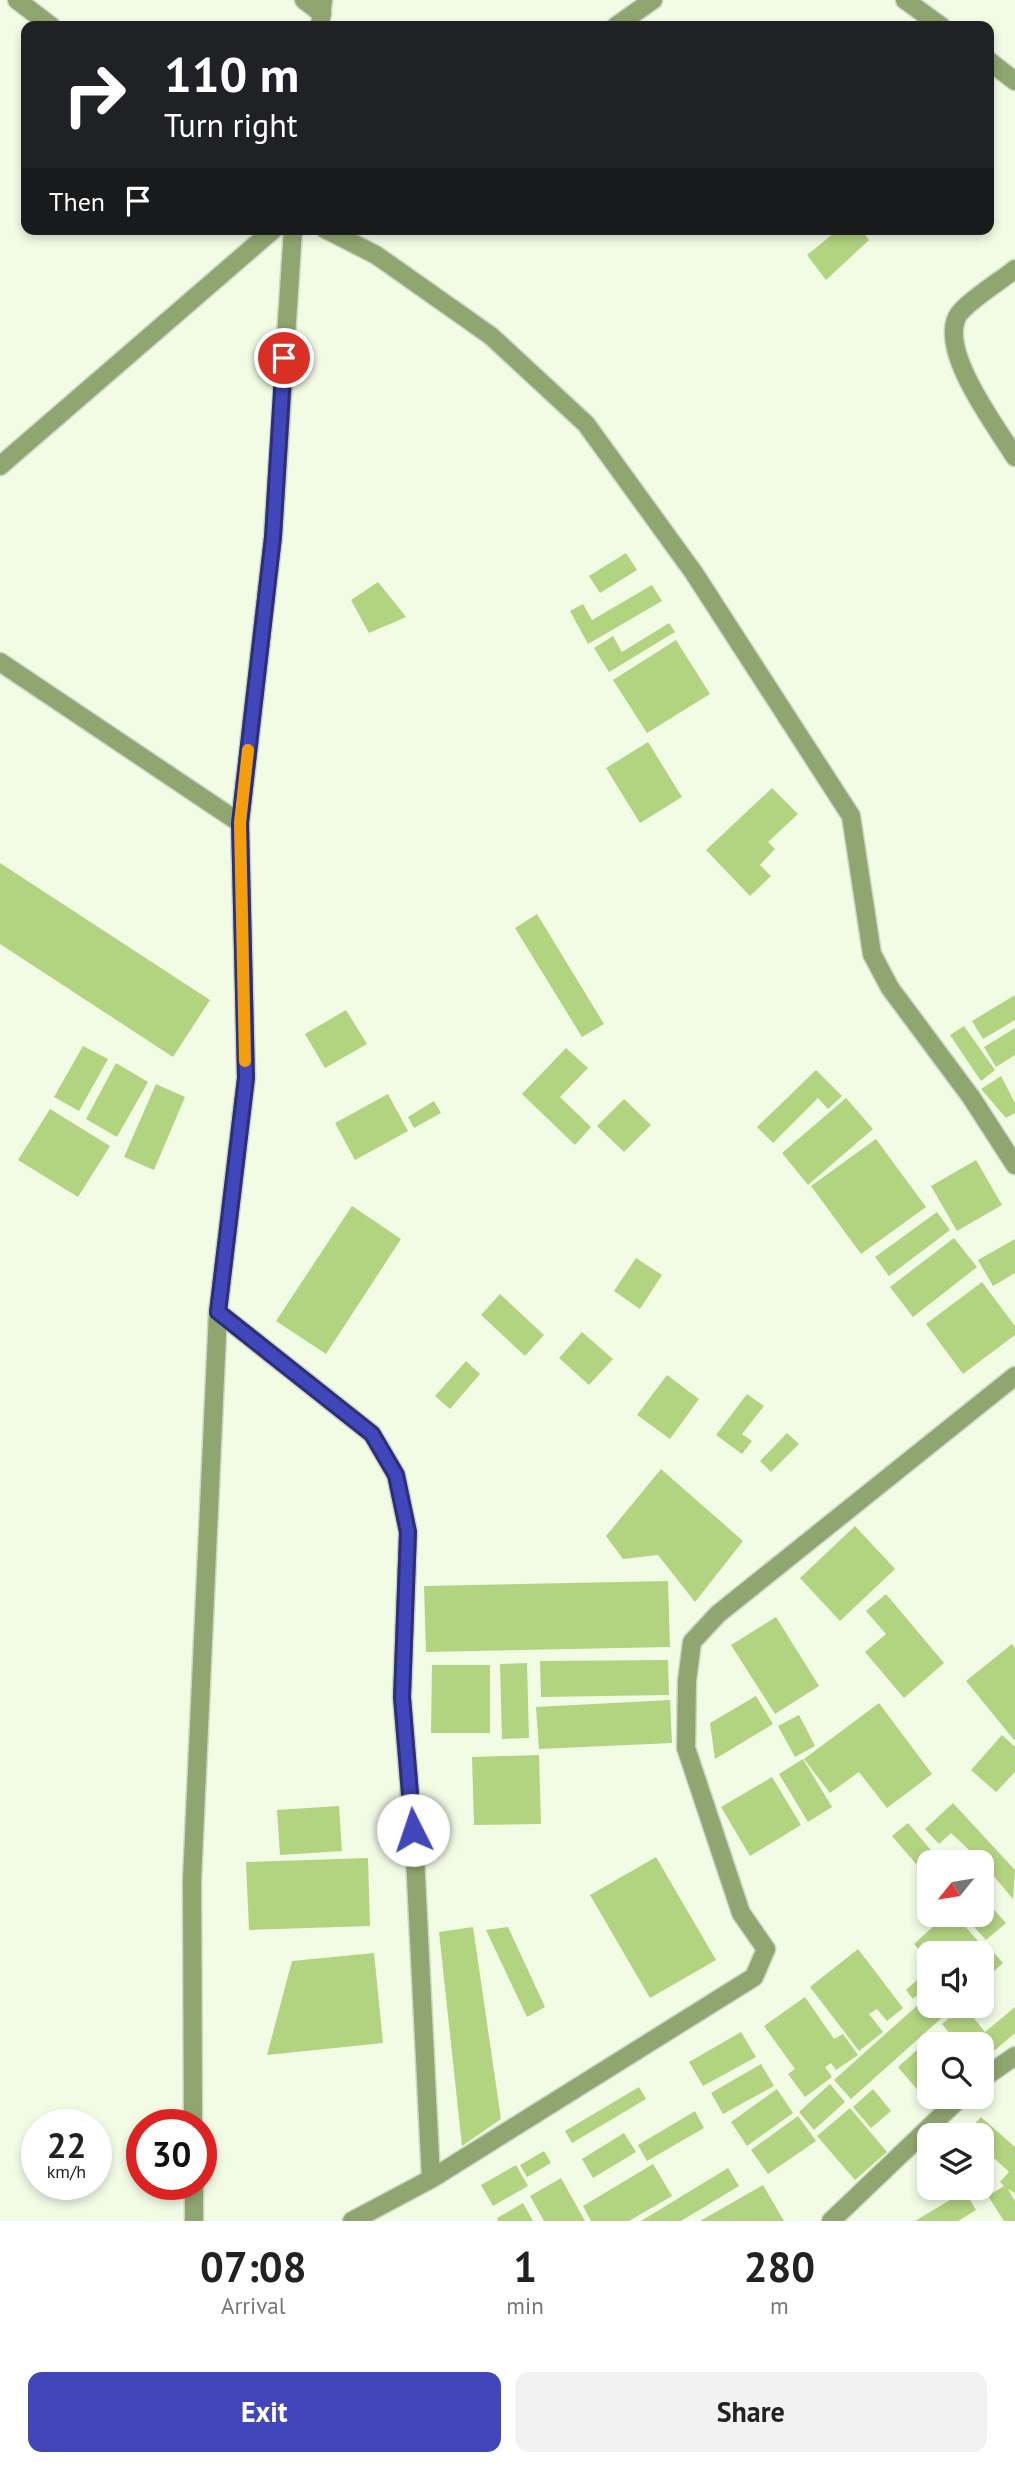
<!DOCTYPE html>
<style>
body{margin:0;font-family:"PT Sans",sans-serif;background:#f2f2f2;color:#222;height:100vh;display:flex;flex-direction:column;font-size:26px;white-space:nowrap}
*{box-sizing:border-box;margin:0}
p{font-size:23px;color:#767676}
.icon{flex:none;width:38px;height:38px;fill:none;stroke:currentColor;stroke-width:2;stroke-linecap:round;stroke-linejoin:round}
.map{position:relative;height:2221px;overflow:hidden}
.sheet{display:flex;flex-direction:column;background:#fff;flex:1}
.sheet>*{flex:none}
.hud{position:absolute;left:21px;top:21px;width:973px;height:214px;border-radius:14px;box-shadow:0 4px 10px #0003;background:#202124;color:#fff;overflow:hidden}
.needle{width:46px;rotate:240deg}
.tools{position:absolute;left:917px;top:1850px;display:grid;gap:14px}
.tools a{display:grid;place-items:center;width:77px;height:77px;border-radius:14px;background:#fff;box-shadow:0 4px 10px #0003;font-size:35px}
.speed{position:absolute;left:21px;top:2109px;display:flex;gap:14px;font-size:35px;font-weight:700;text-align:center}
.speed>*{display:grid;place-content:center;width:91px;height:91px;border-radius:50%;background:#fff;box-shadow:0 4px 10px #0003;line-height:1}
.speed small{font-size:18px;font-weight:400}
.speed .limit{border:10px solid #d22;background:#fff;color:#111}
.pin{position:absolute;display:grid;place-items:center;width:60px;height:60px;color:#fff;margin:-30px;border:4px solid #fff;border-radius:50%;box-shadow:0 2px 7px #0007}
.me{position:absolute;width:77px;margin:-38px;rotate:356deg;stroke-linejoin:round;filter:drop-shadow(0 0 5px #0008)}
.turn{display:flex;align-items:center;gap:24px;height:147px;padding:0 28px;font-size:32px}
.turn .icon{width:91px;height:91px;stroke-width:2.5}
.turn b{display:block;font-size:49px;line-height:60px}
.then{display:flex;align-items:center;height:66px;padding:0 28px;background:#0003;gap:14px;font-size:26px}
.eta{display:flex;justify-content:space-evenly;align-items:center;height:119px;text-align:center}
.eta b{font-size:42px;font-weight:800;line-height:49px}
.primary-button{display:flex;gap:14px;margin-top:auto;padding:14px 28px}
.primary-button a{flex:1;height:80px;border-radius:14px;background:#4246bb;color:#fff;font-size:28px;font-weight:800;line-height:80px;text-align:center}
.primary-button a+a{background:#f2f2f2;color:#222}
.map>svg:first-child{display:block}
</style>
<div class="map">
<svg width="1015" height="2221" viewBox="0 0 1015 2221">
<rect width="100%" height="100%" fill="#f2fce5"/>
<g fill="#b2d380">
<polygon points="839,229 861,229 869,240 826,280 807,255"/>
<polygon points="626,553 637,570 600,593 589,576"/>
<polygon points="378,582 406,617 369,633 351,600"/>
<polygon points="652,585 662,601 588,644 570,611 583,604 592,620"/>
<polygon points="669,623 675,632 609,672 594,648 613,636 622,652"/>
<polygon points="676,640 710,694 647,733 613,680"/>
<polygon points="648,742 682,797 640,823 606,768"/>
<polygon points="772,788 798,814 768,842 775,849 760,865 771,876 750,896 706,850"/>
<polygon points="0,863 210,1000 173,1057 0,944"/>
<polygon points="537,914 604,1024 582,1037 515,928"/>
<polygon points="1015,995 1015,1020 983,1039 972,1021"/>
<polygon points="346,1010 367,1044 325,1068 305,1034"/>
<polygon points="964,1026 995,1070 981,1081 950,1035"/>
<polygon points="1015,1028 1015,1055 996,1067 984,1047"/>
<polygon points="83,1046 108,1059 79,1111 54,1097"/>
<polygon points="566,1048 588,1068 560,1097 591,1127 575,1145 522,1094"/>
<polygon points="116,1063 148,1082 117,1137 86,1119"/>
<polygon points="816,1070 842,1096 828,1109 818,1098 773,1143 757,1127"/>
<polygon points="1001,1076 1015,1103 1015,1113 1006,1118 981,1089"/>
<polygon points="156,1084 185,1097 154,1170 124,1157"/>
<polygon points="388,1094 408,1131 355,1160 335,1123"/>
<polygon points="846,1098 873,1129 808,1185 782,1153"/>
<polygon points="624,1099 651,1125 624,1152 597,1126"/>
<polygon points="434,1101 441,1113 414,1128 408,1117"/>
<polygon points="50,1109 110,1146 78,1197 18,1160"/>
<polygon points="876,1139 926,1207 861,1254 811,1186"/>
<polygon points="976,1160 1002,1205 957,1231 931,1186"/>
<polygon points="352,1206 401,1239 326,1354 276,1321"/>
<polygon points="937,1212 950,1230 889,1276 875,1257"/>
<polygon points="954,1238 977,1267 913,1317 890,1287"/>
<polygon points="1015,1239 1015,1273 993,1286 978,1260"/>
<polygon points="636,1258 662,1275 640,1309 614,1291"/>
<polygon points="982,1282 1015,1326 1015,1335 963,1374 926,1324"/>
<polygon points="500,1294 544,1335 525,1356 481,1315"/>
<polygon points="582,1332 613,1359 589,1385 559,1358"/>
<polygon points="466,1361 480,1374 450,1409 435,1396"/>
<polygon points="667,1375 699,1399 670,1439 637,1415"/>
<polygon points="747,1394 764,1406 742,1434 752,1441 742,1454 716,1435"/>
<polygon points="787,1433 799,1444 771,1472 760,1461"/>
<polygon points="661,1469 743,1541 695,1602 658,1555 623,1559 606,1536"/>
<polygon points="855,1526 895,1569 840,1621 800,1578"/>
<polygon points="668,1581 670,1647 426,1652 424,1586"/>
<polygon points="886,1594 944,1663 904,1698 865,1652 886,1634 866,1611"/>
<polygon points="776,1617 819,1686 775,1714 731,1645"/>
<polygon points="1012,1644 1015,1648 1015,1741 966,1681"/>
<polygon points="668,1660 669,1695 541,1697 540,1661"/>
<polygon points="527,1663 529,1738 502,1739 500,1664"/>
<polygon points="432,1665 490,1665 490,1733 431,1733"/>
<polygon points="756,1696 773,1724 715,1759 710,1723"/>
<polygon points="670,1700 672,1743 539,1749 536,1707"/>
<polygon points="879,1703 932,1774 887,1808 859,1772 830,1793 804,1759"/>
<polygon points="799,1715 815,1746 795,1757 778,1726"/>
<polygon points="1002,1735 1015,1747 1015,1772 996,1792 971,1770"/>
<polygon points="539,1755 541,1824 474,1825 472,1757"/>
<polygon points="803,1759 832,1807 808,1822 779,1774"/>
<polygon points="772,1777 801,1825 750,1856 721,1807"/>
<polygon points="953,1803 1015,1870 1013,1899 982,1862 951,1833 939,1844 925,1829"/>
<polygon points="339,1806 342,1851 280,1855 277,1810"/>
<polygon points="908,1823 941,1862 929,1862 929,1879 892,1836"/>
<polygon points="656,1857 716,1960 650,1998 590,1895"/>
<polygon points="368,1858 370,1926 249,1930 246,1862"/>
<polygon points="987,1902 1006,1923 986,1940 968,1920 975,1914 982,1914 982,1908"/>
<polygon points="947,1914 954,1914 978,1941 964,1953 929,1953 929,1961 914,1944"/>
<polygon points="473,1927 501,2119 462,2146 439,1932"/>
<polygon points="508,1927 545,2007 527,2017 486,1930"/>
<polygon points="986,1944 1003,1963 982,1982 982,1953 976,1953"/>
<polygon points="858,1949 903,2008 887,2021 877,2009 869,2014 883,2032 859,2051 810,1987"/>
<polygon points="374,1953 383,2043 267,2055 292,1961"/>
<polygon points="929,1969 929,1984 913,1999 906,1990"/>
<polygon points="929,1995 929,2006 955,2006 851,2099 834,2080"/>
<polygon points="805,1997 834,2039 843,2034 858,2055 836,2070 831,2063 825,2067 832,2077 805,2097 788,2074 795,2069 764,2026"/>
<polygon points="964,2006 985,2032 1015,2007 1015,2033 982,2061 982,2044 958,2044 942,2024"/>
<polygon points="741,2032 756,2057 703,2086 689,2062"/>
<polygon points="936,2033 945,2044 929,2044 929,2096 946,2096 933,2108 898,2067"/>
<polygon points="761,2064 774,2086 723,2114 711,2093"/>
<polygon points="830,2084 845,2102 814,2130 799,2112"/>
<polygon points="639,2087 646,2099 572,2143 565,2131"/>
<polygon points="777,2089 793,2113 747,2146 731,2122"/>
<polygon points="873,2089 891,2111 871,2128 853,2107"/>
<polygon points="850,2108 887,2152 855,2180 817,2136"/>
<polygon points="695,2111 704,2128 647,2161 638,2145"/>
<polygon points="798,2116 816,2141 768,2174 751,2150"/>
<polygon points="981,2117 1015,2147 1015,2193 1008,2189 1015,2201 1015,2221 1004,2221 988,2196 1004,2186 1000,2182 1009,2172 982,2147 982,2135 966,2133"/>
<polygon points="624,2133 636,2152 593,2178 582,2159"/>
<polygon points="544,2151 551,2163 527,2177 520,2165"/>
<polygon points="653,2164 672,2196 629,2221 591,2221 583,2206"/>
<polygon points="516,2165 528,2186 493,2206 481,2185"/>
<polygon points="728,2168 739,2186 681,2221 641,2221"/>
<polygon points="561,2178 585,2221 544,2221 530,2196"/>
<polygon points="763,2185 784,2221 700,2221"/>
<polygon points="965,2191 976,2210 958,2221 915,2221"/>
<polygon points="523,2203 533,2221 498,2221 497,2218"/>
</g>
<g fill="none" stroke-linecap="round" stroke-linejoin="round">
<defs>
<g id="minor">
<polyline points="17,0 51,26"/>
<polyline points="304,0 322,14"/>
<polyline points="905,0 941,26"/>
<polyline points="320,26 323,0"/>
<polyline points="616,26 653,0"/>
<polyline points="989,61 1015,81"/>
<polyline points="325,229 376,255 491,336 586,424 694,573 851,816 872,954 890,988 971,1097 1015,1165"/>
<path d="M1015,269C1002,280 963,304 957,317C940,353 996,426 1015,457"/>
<polyline points="0,466 274,229"/>
<polyline points="0,662 240,823"/>
<polyline points="218,1312 372,1434 396,1475 408,1532 402,1697 415,1857 431,2179"/>
<polyline points="982,2079 1015,2056"/>
<polyline points="193,2124 192,1880 218,1312 246,1078 240,823 273,537 293,229"/>
<polyline points="194,2184 194,2221"/>
<polyline points="352,2221 431,2179 754,1977 766,1949 741,1913 686,1748 687,1681 692,1642 718,1614 1015,1376"/>
<polyline points="831,2221 962,2096"/>
</g>
</defs>
<use href="#minor" stroke="#ced7c3" stroke-width="21"/>
<use href="#minor" stroke="#90a670" stroke-width="18"/>
</g>
<g fill="none" stroke-linecap="round" stroke-linejoin="round">
<defs>
<polyline id="route" points="284,358 273,537 240,823 246,1078 218,1312 372,1434 396,1475 408,1532 402,1697 413,1830"/>
</defs>
<use href="#route" stroke="#2b2e7a" stroke-width="18"/>
<use href="#route" stroke="#4246bb" stroke-width="12"/>
<polyline stroke="#f59e0b" stroke-width="12" points="245,1061 240,823 248,750"/>
</g>
</svg>
<div class="tools">
<a><svg class="needle" viewBox="-14 -14 28 28"><path d="M0-13l5 13h-10z" fill="#e53935"/><path d="M0 13l5-13h-10z" fill="#767676"/></svg></a>
<a><svg class="icon" aria-label="sound" viewBox="0 0 24 24"><path d="M4 9h4l5-4v14l-5-4H4zM17 9q2 3 0 6"/></svg></a>
<a><svg class="icon" aria-label="search" viewBox="0 0 24 24"><circle cx="10" cy="10" r="6"/><path d="M15 15l6 6"/></svg></a>
<a><svg class="icon" aria-label="layers" viewBox="0 0 24 24"><path d="M12 4l9 5-9 5-9-5zM3 14l9 5 9-5"/></svg></a>
</div>
<div class="speed"><div>22<small>km/h</small></div><div class="limit">30</div></div>
<div class="pin" style="left:284px;top:358px;background:#d93025"><svg class="icon" aria-label="arrive" viewBox="0 0 24 24"><path d="M6 21V4h12l-3 4 3 4H6"/></svg></div>
<svg class="me" style="left:413px;top:1830px" viewBox="-20 -20 40 40"><circle r="19" fill="#fff"/><path d="M0-13L10 11 0 6-10 11z" fill="#4246bb"/></svg>
<div class="hud">
<div class="turn"><svg class="icon" aria-label="right" viewBox="0 0 24 24"><path d="M7 20v-9h11M14 6l5 5-5 5"/></svg><div><b>110 m</b>Turn right</div></div>
<div class="then">Then<svg class="icon" aria-label="arrive" viewBox="0 0 24 24"><path d="M6 21V4h12l-3 4 3 4H6"/></svg></div>
</div>
</div>
<section class="sheet">
<div class="eta">
<div><b>07:08</b><p>Arrival</p></div>
<div><b>1</b><p>min</p></div>
<div><b>280</b><p>m</p></div>
</div>
<div class="primary-button"><a>Exit</a><a>Share</a></div>
</section>
